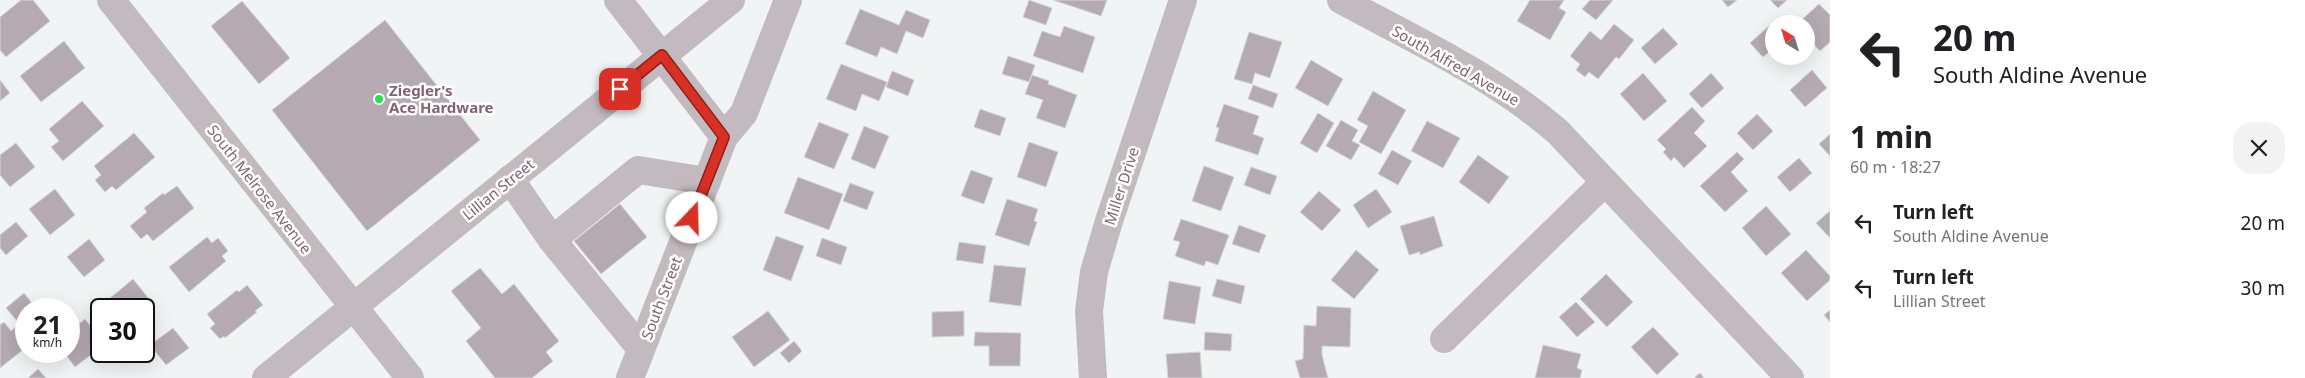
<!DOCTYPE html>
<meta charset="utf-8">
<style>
body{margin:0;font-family:"Noto Sans",sans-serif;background:#f2f2f2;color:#202124;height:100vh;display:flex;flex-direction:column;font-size:19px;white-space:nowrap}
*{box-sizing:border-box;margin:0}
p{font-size:16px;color:#757577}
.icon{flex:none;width:28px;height:28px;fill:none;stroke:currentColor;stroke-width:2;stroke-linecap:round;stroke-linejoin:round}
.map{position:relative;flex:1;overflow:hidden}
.panel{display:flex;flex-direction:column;background:#fff;width:475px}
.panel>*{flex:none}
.guide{background:#fff;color:#202124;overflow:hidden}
.needle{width:32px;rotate:322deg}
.controls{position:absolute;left:1765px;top:15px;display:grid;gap:10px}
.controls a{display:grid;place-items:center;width:50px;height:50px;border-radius:50%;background:#fff;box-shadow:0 5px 20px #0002;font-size:25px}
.speed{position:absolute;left:15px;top:298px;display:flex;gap:10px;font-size:25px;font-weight:700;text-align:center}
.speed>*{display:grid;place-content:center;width:65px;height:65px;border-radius:50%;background:#fff;box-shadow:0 5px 20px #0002;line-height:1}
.speed small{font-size:12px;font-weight:400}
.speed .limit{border:2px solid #111;border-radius:8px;background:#fff;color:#111}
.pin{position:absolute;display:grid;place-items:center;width:42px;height:42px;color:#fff;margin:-21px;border-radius:10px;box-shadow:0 2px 8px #0006}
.me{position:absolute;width:55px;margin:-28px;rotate:21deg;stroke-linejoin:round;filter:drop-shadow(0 0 4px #0008)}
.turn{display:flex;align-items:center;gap:18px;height:105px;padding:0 20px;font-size:22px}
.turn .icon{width:65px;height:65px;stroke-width:2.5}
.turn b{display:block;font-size:35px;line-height:42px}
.round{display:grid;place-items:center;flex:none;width:52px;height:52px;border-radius:20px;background:#f2f2f2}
.summary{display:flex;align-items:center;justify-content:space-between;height:85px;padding:0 20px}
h1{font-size:30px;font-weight:700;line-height:38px}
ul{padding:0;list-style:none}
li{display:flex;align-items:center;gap:15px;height:65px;padding:0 20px}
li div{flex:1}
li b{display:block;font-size:19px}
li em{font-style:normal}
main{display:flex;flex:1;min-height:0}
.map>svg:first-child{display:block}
</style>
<main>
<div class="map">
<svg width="1830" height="378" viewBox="0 0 1830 378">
<rect width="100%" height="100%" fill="#f0f4f4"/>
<g fill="#b6aab2" stroke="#d3d5d5">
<polygon points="21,0 33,0 50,21 6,57 0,50 0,17"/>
<polygon points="1029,0 1052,8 1046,25 1023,17"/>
<polygon points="1053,0 1107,0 1101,16"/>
<polygon points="1530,0 1564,0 1559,8 1566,12 1550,40 1517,21"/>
<polygon points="1590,0 1613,0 1596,20 1582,9"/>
<polygon points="1722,0 1737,0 1728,7"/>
<polygon points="1770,0 1787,0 1778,8"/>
<polygon points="242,1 290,58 259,84 211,26"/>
<polygon points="1819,4 1830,15 1830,42 1820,51 1806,36 1806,24 1797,24"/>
<polygon points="860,9 899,25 906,10 930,20 923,38 906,31 897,54 881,47 877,57 845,44"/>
<polygon points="385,20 480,140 367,231 272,110"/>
<polygon points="1614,24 1634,40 1619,59 1616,57 1598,79 1589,72 1585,77 1576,70 1580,64 1570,56 1590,31 1601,40"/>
<polygon points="1770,25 1774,30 1774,48 1763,57 1750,43"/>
<polygon points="1064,26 1095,37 1083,73 1033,56 1042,31 1060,37"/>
<polygon points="1663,28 1678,44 1655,64 1641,48"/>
<polygon points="1249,32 1282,42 1270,78 1255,73 1252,84 1234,79"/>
<polygon points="64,41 85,68 41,102 20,76"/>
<polygon points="1008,56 1035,65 1029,82 1002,74"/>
<polygon points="1311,60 1343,79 1328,106 1295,88"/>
<polygon points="841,64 887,82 879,101 862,94 856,111 826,99"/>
<polygon points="1812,70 1827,88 1805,107 1790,90"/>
<polygon points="892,71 914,80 908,96 886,87"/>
<polygon points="1643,73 1667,101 1644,121 1620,94"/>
<polygon points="1711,73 1724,88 1702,108 1689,94"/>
<polygon points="1032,75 1049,81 1048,84 1077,95 1065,128 1036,118 1043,100 1025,94"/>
<polygon points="0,80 10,93 0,101"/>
<polygon points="1253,85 1278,94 1273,108 1248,99"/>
<polygon points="1373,91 1406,110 1381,154 1359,142 1368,126 1357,120"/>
<polygon points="82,101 104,126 63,161 51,147 59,141 49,129"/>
<polygon points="1224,104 1259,116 1253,134 1264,138 1258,155 1215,141 1219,128 1216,127"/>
<polygon points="1692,107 1705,121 1694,133 1707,146 1684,168 1674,157 1671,161 1663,152 1666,149 1657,140"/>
<polygon points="980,109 1006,118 1000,136 974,127"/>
<polygon points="1318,113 1334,123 1317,153 1300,143"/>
<polygon points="1757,114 1773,131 1753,150 1737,133"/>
<polygon points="1341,120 1358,130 1352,141 1360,145 1351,160 1326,146"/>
<polygon points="1427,121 1460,138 1443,168 1411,151"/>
<polygon points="819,122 849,134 834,169 804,157"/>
<polygon points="864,126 889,136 875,169 851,159"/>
<polygon points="134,133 155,157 116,190 112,186 105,192 95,180 101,175 94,166"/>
<polygon points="1830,134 1830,156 1819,144"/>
<polygon points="1029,142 1058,152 1046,187 1017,177"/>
<polygon points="16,143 35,167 10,187 0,175 0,155"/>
<polygon points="1392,150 1412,161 1398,185 1378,174"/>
<polygon points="1737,152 1744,159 1731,172 1748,191 1725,212 1700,186"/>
<polygon points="1478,155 1509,177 1489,204 1459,182"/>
<polygon points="1799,158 1812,173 1790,192 1777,177"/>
<polygon points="1204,166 1234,177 1221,211 1192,201"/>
<polygon points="1251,167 1277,176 1270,195 1244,185"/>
<polygon points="971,170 993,178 984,204 961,196"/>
<polygon points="798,177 843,194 829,230 784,213"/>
<polygon points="850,183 874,192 867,210 843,201"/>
<polygon points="177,186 194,208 153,241 147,234 141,239 130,226 147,212 144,208 163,193 164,195"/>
<polygon points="55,189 75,215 50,235 29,209"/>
<polygon points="1376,189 1392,212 1368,228 1353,205"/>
<polygon points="1319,191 1341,210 1322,231 1300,212"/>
<polygon points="1007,199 1038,209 1034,221 1037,222 1029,246 995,235"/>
<polygon points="620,204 647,237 601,274 574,241"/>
<polygon points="1766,206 1791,234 1766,256 1742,228"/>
<polygon points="1830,211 1830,237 1829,237 1816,223"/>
<polygon points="1434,216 1443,246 1420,255 1420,252 1409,255 1400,226"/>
<polygon points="1181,219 1229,235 1218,265 1206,261 1204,266 1175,256 1180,242 1173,240"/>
<polygon points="16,222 28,236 6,255 0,248 0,235"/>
<polygon points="1239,225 1266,235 1259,253 1232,244"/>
<polygon points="776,236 804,246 791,281 763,270"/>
<polygon points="207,237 212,243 218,238 228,251 222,256 226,261 189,292 169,267"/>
<polygon points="822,238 847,247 841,265 816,256"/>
<polygon points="89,239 105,260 84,277 67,257"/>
<polygon points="959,242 986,246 983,264 956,260"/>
<polygon points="1356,250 1379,270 1354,299 1331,280"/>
<polygon points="1806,250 1830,276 1830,280 1807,301 1781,273"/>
<polygon points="994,265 1026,268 1021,306 989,302"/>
<polygon points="480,268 502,294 514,284 559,341 546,352 553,361 532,378 495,378 466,341 481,328 451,291"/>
<polygon points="1606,274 1633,302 1607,327 1580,299"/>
<polygon points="133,279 153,304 144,311 144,309 117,309 109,299"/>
<polygon points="1217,279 1245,286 1241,304 1212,296"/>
<polygon points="1169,281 1201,287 1195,324 1163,319"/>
<polygon points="247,285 263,305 255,311 257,312 225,338 224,336 220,339 210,328 215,324 207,314 237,290 239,292"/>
<polygon points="24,293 35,307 26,309 26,314 17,321 6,308"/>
<polygon points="1576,302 1595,322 1577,337 1559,317"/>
<polygon points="1317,306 1351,308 1350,347 1322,346 1322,355 1328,378 1300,378 1295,361 1303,359 1304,325 1316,326"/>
<polygon points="1830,310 1830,322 1824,315"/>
<polygon points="768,311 790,340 754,367 732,337"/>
<polygon points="964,311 964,336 932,337 932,312"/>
<polygon points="85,319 101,339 101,347 75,367 63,351 69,351 69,332"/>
<polygon points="4,322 11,331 16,327 23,335 17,340 24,349 0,368 0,325"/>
<polygon points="1653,327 1679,354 1657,375 1631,347"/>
<polygon points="173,328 189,348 166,365 150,345"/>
<polygon points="975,332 1021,333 1020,366 989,366 989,346 974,346"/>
<polygon points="1205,332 1232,334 1231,351 1204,350"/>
<polygon points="794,341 802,351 789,363 780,353"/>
<polygon points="1543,345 1581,354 1577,368 1582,370 1580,378 1535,378"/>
<polygon points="1200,352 1202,378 1168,378 1166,354"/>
<polygon points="38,369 46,378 28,378"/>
<polygon points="1700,373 1704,378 1694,378"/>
</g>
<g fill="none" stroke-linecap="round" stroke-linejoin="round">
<g stroke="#c3babf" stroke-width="28">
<polyline points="111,0 410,378"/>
<polyline points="618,0 724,137"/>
<path d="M1341,0C1415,40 1495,77 1558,132L1790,378"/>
<polyline points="510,179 552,240 641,349"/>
<polyline points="552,240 638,170 707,181"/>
<polyline points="1444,339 1605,182"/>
<polyline points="266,378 731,0"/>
<polyline points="630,378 724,137 744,113 788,0"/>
<polyline points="1093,378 1089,311 1094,272 1109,221 1183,0"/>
</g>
</g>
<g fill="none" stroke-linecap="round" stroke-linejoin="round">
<defs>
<polyline id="route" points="620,89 662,55 724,137 692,218"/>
</defs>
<use href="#route" stroke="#8d1f18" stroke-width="12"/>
<use href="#route" stroke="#d93025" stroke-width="9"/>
</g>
<circle fill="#20e44a" stroke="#fff" stroke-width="2" cx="379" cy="99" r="5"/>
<g text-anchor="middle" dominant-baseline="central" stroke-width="5" stroke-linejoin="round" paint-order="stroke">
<g font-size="15" fill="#816374" stroke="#fff">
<text transform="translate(1456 65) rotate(30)">South Alfred Avenue</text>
<text transform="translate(1121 186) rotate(-72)">Miller Drive</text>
<text transform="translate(260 189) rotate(52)">South Melrose Avenue</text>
<text transform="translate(498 189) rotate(-39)">Lillian Street</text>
<text transform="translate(661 298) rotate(-69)">South Street</text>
</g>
<g font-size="15" font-weight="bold" fill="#816374" stroke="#fff" text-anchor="start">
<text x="389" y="90">Ziegler's<tspan x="389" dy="17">Ace Hardware</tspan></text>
</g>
</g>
</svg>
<div class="controls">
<a><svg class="needle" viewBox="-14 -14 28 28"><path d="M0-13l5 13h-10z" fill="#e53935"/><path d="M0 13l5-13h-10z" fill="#757577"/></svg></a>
</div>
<div class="speed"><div>21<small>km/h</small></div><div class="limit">30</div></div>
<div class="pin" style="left:620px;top:89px;background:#d93025"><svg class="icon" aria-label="arrive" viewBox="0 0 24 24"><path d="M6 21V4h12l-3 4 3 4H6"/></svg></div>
<svg class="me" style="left:692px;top:218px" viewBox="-20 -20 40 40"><circle r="19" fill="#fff"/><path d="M0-13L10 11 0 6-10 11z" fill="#d93025"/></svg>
</div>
<section class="panel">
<div class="guide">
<div class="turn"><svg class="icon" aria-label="left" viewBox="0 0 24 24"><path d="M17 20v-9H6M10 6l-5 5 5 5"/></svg><div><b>20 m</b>South Aldine Avenue</div></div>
</div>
<div class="summary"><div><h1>1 min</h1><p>60 m · 18:27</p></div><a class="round"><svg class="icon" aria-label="close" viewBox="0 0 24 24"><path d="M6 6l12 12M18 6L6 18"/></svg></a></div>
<ul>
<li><svg class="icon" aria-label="left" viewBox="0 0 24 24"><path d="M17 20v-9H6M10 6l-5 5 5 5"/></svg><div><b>Turn left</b><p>South Aldine Avenue</p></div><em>20 m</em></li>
<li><svg class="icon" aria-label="left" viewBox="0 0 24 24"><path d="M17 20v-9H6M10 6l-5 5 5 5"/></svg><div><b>Turn left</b><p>Lillian Street</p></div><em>30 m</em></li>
</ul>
</section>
</main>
